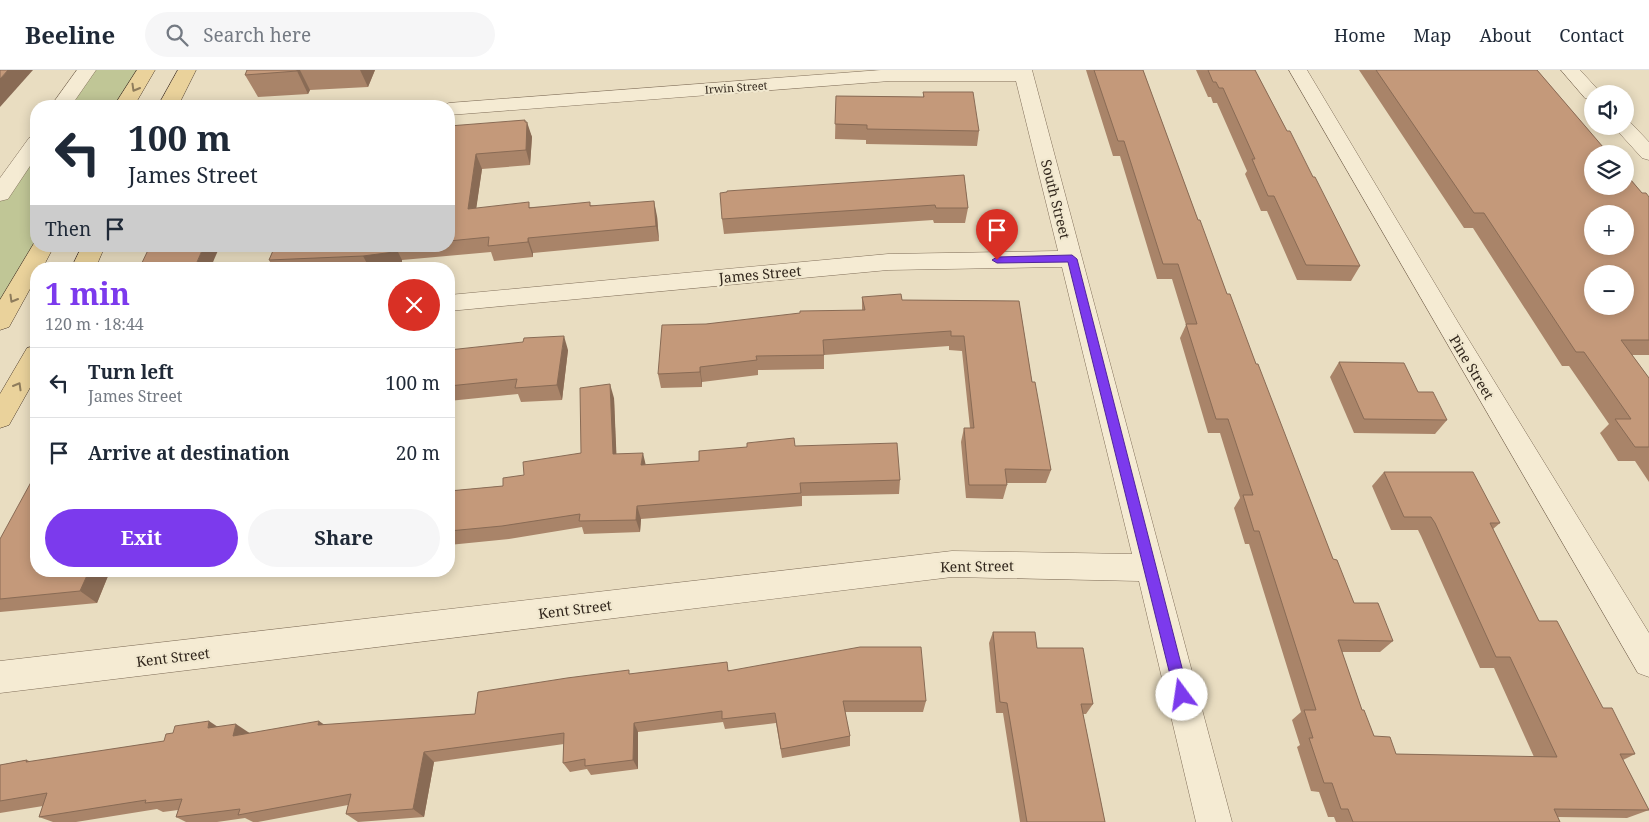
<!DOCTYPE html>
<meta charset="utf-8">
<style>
body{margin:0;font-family:"Noto Serif",serif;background:#f6f6f7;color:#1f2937;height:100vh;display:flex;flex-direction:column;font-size:19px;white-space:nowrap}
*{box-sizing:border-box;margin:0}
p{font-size:16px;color:#747a83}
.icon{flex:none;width:28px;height:28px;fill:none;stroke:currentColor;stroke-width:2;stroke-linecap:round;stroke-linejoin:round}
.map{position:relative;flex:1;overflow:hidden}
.panel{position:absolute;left:30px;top:192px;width:425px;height:315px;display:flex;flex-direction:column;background:#fff;border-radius:20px;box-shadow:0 2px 12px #0003}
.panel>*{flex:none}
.banner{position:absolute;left:30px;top:30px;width:425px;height:152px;border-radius:20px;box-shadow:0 2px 12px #0003;background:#fff;color:#1f2937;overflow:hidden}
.fabs{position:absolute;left:1584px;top:15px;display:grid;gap:10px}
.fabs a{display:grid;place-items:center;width:50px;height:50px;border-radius:50%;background:#fff;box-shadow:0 2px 12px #0003;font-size:25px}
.pin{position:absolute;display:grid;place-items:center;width:42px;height:42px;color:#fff;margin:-51px -21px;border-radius:50% 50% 50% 0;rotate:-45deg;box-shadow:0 0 5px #0007}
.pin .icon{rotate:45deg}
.me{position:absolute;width:55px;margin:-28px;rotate:346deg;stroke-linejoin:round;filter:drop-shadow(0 0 4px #0008)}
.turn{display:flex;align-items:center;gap:18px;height:105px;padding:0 15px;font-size:22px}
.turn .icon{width:65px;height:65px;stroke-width:2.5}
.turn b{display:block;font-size:35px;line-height:42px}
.then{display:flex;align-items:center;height:48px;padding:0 15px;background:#0003;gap:10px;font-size:19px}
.round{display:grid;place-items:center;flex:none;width:52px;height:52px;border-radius:26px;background:#f6f6f7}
.summary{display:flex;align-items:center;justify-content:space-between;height:85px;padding:0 15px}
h1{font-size:30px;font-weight:700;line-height:38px;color:#7c3aed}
.button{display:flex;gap:10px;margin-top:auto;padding:10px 15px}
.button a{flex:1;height:58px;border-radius:30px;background:#7c3aed;color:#fff;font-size:20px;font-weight:700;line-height:58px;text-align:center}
.button a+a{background:#f6f6f7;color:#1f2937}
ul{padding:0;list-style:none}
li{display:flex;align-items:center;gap:15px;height:70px;padding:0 15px;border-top:1px solid #e0e1e3}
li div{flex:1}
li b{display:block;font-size:19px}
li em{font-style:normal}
header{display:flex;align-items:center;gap:30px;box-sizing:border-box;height:70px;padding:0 25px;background:#fff;border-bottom:1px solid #e0e1e3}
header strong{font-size:24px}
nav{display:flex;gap:28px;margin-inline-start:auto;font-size:18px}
.search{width:350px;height:45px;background:#f6f6f7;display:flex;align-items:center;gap:12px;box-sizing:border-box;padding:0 18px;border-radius:28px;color:#747a83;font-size:19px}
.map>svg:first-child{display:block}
</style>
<header>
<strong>Beeline</strong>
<div class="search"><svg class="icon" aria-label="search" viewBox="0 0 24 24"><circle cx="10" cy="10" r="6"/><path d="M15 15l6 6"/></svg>Search here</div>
<nav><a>Home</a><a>Map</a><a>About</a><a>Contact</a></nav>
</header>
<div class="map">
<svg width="1649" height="752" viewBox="0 0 1649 752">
<rect width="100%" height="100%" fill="#e9ddc1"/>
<g fill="#c0c696">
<polygon points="87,0 146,0 124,36 61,36"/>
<polygon points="36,72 36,176 0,251 0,124"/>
</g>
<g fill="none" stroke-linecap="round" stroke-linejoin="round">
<defs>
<g id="minor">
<polygon points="77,0 96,0 71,36 51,36"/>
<polygon points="881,0 1032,0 1232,752 1196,752 1139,511 952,507 0,623 0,591 952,481 1132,484 1062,197 888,200 449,241 449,225 888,184 1058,181 1016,11 890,11 449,45 449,36 441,36 449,33"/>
<polygon points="1289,0 1307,0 1459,254 1649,563 1649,607 1638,603"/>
<polygon points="1561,0 1580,0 1602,24 1592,24 1592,30 1585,28"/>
<polygon points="1625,50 1630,52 1649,72 1649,90 1642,88 1613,56 1625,56"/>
<polygon points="36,66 36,87 8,129 0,131 0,108 29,68"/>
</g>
<g id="major">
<polygon points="137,0 155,0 134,36 114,36"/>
<polygon points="178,0 196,0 178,36 158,36"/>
<polygon points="36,170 36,176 54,176 42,199 36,199 36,208 9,257 0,260 0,230"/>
<polygon points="82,176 105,176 95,199 71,199"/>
<polygon points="36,276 36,307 9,355 0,358 0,324 27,278"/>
</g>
</defs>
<use href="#minor" stroke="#816f5a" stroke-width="1"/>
<use href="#major" stroke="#4f3d2e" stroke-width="1"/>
<use href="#minor" fill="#f5ebd3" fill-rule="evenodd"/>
<use href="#major" fill="#ead29b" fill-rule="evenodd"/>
</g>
<g fill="#a98469">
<polygon points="247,0 375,0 368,17 310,20 308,24 258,27 245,5"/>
<polygon points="1086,0 1143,0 1198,150 1227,224 1256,294 1333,489 1354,533 1393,571 1380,582 1342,582 1362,640 1374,666 1396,684 1534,687 1494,598 1480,598 1421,466 1418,460 1391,460 1372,416 1384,402 1500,453 1493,459 1539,551 1635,684 1623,690 1649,740 1627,748 1558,747 1560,752 1336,752 1334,747 1328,747 1319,722 1311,721 1297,677 1300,675 1292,650 1301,642 1249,474 1245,474 1234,438 1240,428 1220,363 1208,363 1180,268 1186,255 1172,209 1157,209 1120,86 1113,86"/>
<polygon points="1196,0 1255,0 1287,61 1313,107 1360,196 1351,211 1297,210 1267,141 1261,141 1245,104 1247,101 1217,33 1213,33 1211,27 1208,27"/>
<polygon points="1359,0 1537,0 1642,123 1649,127 1649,285 1632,285 1649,308 1649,412 1635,391 1618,391 1600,363 1609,354 1569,296 1562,296 1473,158 1464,158"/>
<polygon points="923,22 979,61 977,76 866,74 866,70 835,69 836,26 923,27"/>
<polygon points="525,52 532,67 530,95 482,99 476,138 531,137 590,135 657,146 659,171 533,183 533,187 494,191 491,182 402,190 402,196 386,199 274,199 269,190 275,176 449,176 449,56"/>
<polygon points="964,105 968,138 965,153 934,153 933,150 724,164 722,149"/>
<polygon points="862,227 902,230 1019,231 1032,312 1051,400 1046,413 1007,413 1007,415 1003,429 966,428 961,372 964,358 970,358 962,281 949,280 949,276 824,285 824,299 758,300 758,305 702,312 702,317 661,318 658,304 706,254 862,240"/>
<polygon points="449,280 568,280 562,330 521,332 518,324 449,331"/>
<polygon points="1339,292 1418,322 1447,350 1435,364 1354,363 1330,307"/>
<polygon points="614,328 616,384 646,395 699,391 795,376 900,410 899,424 802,426 802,436 641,449 640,462 584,464 582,457 509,469 449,475 449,421 503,416 524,405 581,383"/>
<polygon points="0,469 36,501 110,501 97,533 0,542"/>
<polygon points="993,562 1037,578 1093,634 1086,644 1083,644 1105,752 1020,752 1003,643 996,643 989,573"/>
<polygon points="729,600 926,631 923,642 845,642 850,666 850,676 782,688 776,653 725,659 723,652 638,662 638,699 591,705 587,699 570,702 563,693 564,674 434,692 424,747 358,752 346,744 348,735 258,752 253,752 245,748 217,752 186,752 176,747 178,740 163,742 157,739 76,752 53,752 39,747 43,736 0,743 0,695 27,690 31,692 164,671 173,663 217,656 250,663 325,655 475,644 631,604"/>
</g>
<g fill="#896b55">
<polygon points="8,0 33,0 0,37 0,9"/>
<polygon points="297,0 300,0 310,20 308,24 297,1"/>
<polygon points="360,0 375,0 368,17"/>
<polygon points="525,50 527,58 527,52 532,67 530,95 526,80"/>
<polygon points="476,84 482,99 474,154 468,139"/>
<polygon points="654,131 657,146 659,171 656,156"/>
<polygon points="528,168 533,183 533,187 528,172"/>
<polygon points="204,176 220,176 210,199 194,199"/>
<polygon points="395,176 402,190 402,196 386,199 370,199 363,186"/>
<polygon points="564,266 568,280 562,330 557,315"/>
<polygon points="700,297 702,312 702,317 700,302"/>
<polygon points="610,314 614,328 617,397 613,384"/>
<polygon points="643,383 646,396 641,395"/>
<polygon points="637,436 641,449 640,462 636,450"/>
<polygon points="89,501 110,501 97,533 80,521"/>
<polygon points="209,651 224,661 208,658"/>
<polygon points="319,651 332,660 318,655"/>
<polygon points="634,653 638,662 638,699 633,690"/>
<polygon points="236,654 251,664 233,666"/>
<polygon points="424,682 434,692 424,747 413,739"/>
</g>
<g fill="#c4997a" stroke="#896b55" fill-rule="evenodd">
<polygon points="0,0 8,0 0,9"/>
<polygon points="247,0 297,0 297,1 245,5"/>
<polygon points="1094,0 1143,0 1198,150 1200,150 1227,224 1230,224 1256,294 1258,294 1333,489 1337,490 1354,533 1378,533 1393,571 1338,570 1362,640 1364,640 1374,666 1390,667 1396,684 1557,687 1510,587 1496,587 1435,453 1431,447 1404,447 1384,402 1473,402 1500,453 1490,453 1539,551 1557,551 1603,638 1612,638 1635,684 1620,684 1649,740 1554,739 1560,752 1353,752 1348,739 1341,739 1332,713 1324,713 1309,668 1313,668 1304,640 1316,640 1259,461 1254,461 1243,425 1253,425 1228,349 1216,349 1186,254 1197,254 1178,194 1163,194 1124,71 1118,71"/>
<polygon points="1208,0 1255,0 1287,61 1290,61 1313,107 1315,107 1360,196 1306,195 1274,126 1268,126 1252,89 1255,89 1223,18 1219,18 1216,12 1213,12"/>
<path d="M1376,0H1537L1609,84H1592V116H1625V103L1642,123H1646L1649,127V270H1621L1649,308V377H1635L1615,349H1631L1584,282H1576L1484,143H1474ZM1592,144H1625V176H1592ZM1592,204H1625V236H1592Z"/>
<polygon points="923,22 973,22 979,61 867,59 867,55 835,54 836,26 924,27"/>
<polygon points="525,50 525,52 527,52 526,80 476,84 468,139 529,132 529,138 590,132 590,136 654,131 656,156 528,168 528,172 488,176 489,167 449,171 449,56"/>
<polygon points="964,105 968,138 936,138 935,135 722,149 720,123 727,122 727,121"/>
<polygon points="150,176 204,176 194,199 139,199"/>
<polygon points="275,176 395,176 394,182 363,186 269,190"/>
<polygon points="901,224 902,230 1019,231 1032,312 1035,312 1051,400 1005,399 1007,415 969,415 964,358 974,358 964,266 951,266 951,261 823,270 824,285 756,286 757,290 700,297 700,302 658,304 662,255 706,254 800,243 800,241 865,240 862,227"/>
<polygon points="564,266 557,315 515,318 517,309 449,316 449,280 523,272 524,268"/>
<polygon points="1339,292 1404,293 1418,322 1433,322 1447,350 1364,349"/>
<polygon points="610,314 613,384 643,383 641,395 699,391 699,381 747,377 747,373 794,368 795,376 897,373 900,410 800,413 801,423 637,436 636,450 579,451 580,444 502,456 449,461 449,421 503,416 503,408 524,405 523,392 581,383 580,318"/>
<polygon points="36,403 36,501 89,501 80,521 0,529 0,469"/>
<polygon points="993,562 1035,562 1037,578 1083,578 1093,634 1081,634 1105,752 1027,752 1007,633 1000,632"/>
<polygon points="860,577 921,577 926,631 843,631 850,666 781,679 775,643 722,649 722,641 634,653 633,690 585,696 585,689 563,693 564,663 424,682 413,739 346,744 351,724 238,745 240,739 176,747 182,729 145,733 146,730 39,747 47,723 0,731 0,695 27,690 26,692 164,671 166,664 173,663 175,656 209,651 208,658 236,654 233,666 319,651 318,655 475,644 478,622 567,608 629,600 629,604 727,592 728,601"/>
</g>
<defs><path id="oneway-chevron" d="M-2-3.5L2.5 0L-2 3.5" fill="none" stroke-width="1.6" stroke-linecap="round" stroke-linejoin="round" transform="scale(1.25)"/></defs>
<g stroke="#8e7c5c">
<use href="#oneway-chevron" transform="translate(135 18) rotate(120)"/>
<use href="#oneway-chevron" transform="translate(13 229) rotate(120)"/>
<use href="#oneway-chevron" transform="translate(18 316) rotate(-60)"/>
</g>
<polygon fill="#7c3aed" stroke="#51269a" points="1072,185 1077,189 1189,625 1187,630 1182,632 1178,630 1175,625 1068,192 997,193 992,190 997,187"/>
<g text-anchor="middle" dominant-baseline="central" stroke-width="4.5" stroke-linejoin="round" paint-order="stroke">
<g font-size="11" fill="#32271d" stroke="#f1e8cf">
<text transform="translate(736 17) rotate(-4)">Irwin Street</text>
</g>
<g font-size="14" fill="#32271d" stroke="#f1e8cf">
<text transform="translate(1056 129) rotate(76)">South Street</text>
<text transform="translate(760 204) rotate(-5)">James Street</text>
<text transform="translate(1472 297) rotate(59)">Pine Street</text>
<text transform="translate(977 496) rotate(-1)">Kent Street</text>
<text transform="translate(575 539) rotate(-7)">Kent Street</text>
<text transform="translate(173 587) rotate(-7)">Kent Street</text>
</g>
</g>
</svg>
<div class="fabs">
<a><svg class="icon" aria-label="sound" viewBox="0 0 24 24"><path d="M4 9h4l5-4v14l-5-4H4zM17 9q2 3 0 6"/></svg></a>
<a><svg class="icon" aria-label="layers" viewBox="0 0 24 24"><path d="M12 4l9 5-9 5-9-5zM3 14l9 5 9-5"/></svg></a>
<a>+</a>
<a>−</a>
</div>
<div class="pin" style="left:997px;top:190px;background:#d93025"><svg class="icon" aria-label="arrive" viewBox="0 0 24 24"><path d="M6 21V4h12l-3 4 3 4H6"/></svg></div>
<svg class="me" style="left:1182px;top:625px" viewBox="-20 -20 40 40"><circle r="19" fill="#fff"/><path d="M0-13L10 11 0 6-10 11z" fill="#7c3aed"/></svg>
<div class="banner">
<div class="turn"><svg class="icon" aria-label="left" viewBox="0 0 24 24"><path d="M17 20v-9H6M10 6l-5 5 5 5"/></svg><div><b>100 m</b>James Street</div></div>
<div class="then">Then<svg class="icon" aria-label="arrive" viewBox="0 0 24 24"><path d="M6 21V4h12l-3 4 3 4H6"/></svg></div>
</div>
<section class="panel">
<div class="summary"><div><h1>1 min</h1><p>120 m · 18:44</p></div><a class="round" style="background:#d93025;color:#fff"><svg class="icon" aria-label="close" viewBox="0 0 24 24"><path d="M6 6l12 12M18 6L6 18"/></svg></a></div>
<ul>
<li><svg class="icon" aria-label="left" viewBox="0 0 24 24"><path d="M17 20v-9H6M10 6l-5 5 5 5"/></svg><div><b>Turn left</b><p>James Street</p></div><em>100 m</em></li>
<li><svg class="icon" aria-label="arrive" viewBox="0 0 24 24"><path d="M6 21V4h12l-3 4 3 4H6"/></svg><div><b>Arrive at destination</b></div><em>20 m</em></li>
</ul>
<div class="button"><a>Exit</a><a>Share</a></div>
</section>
</div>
